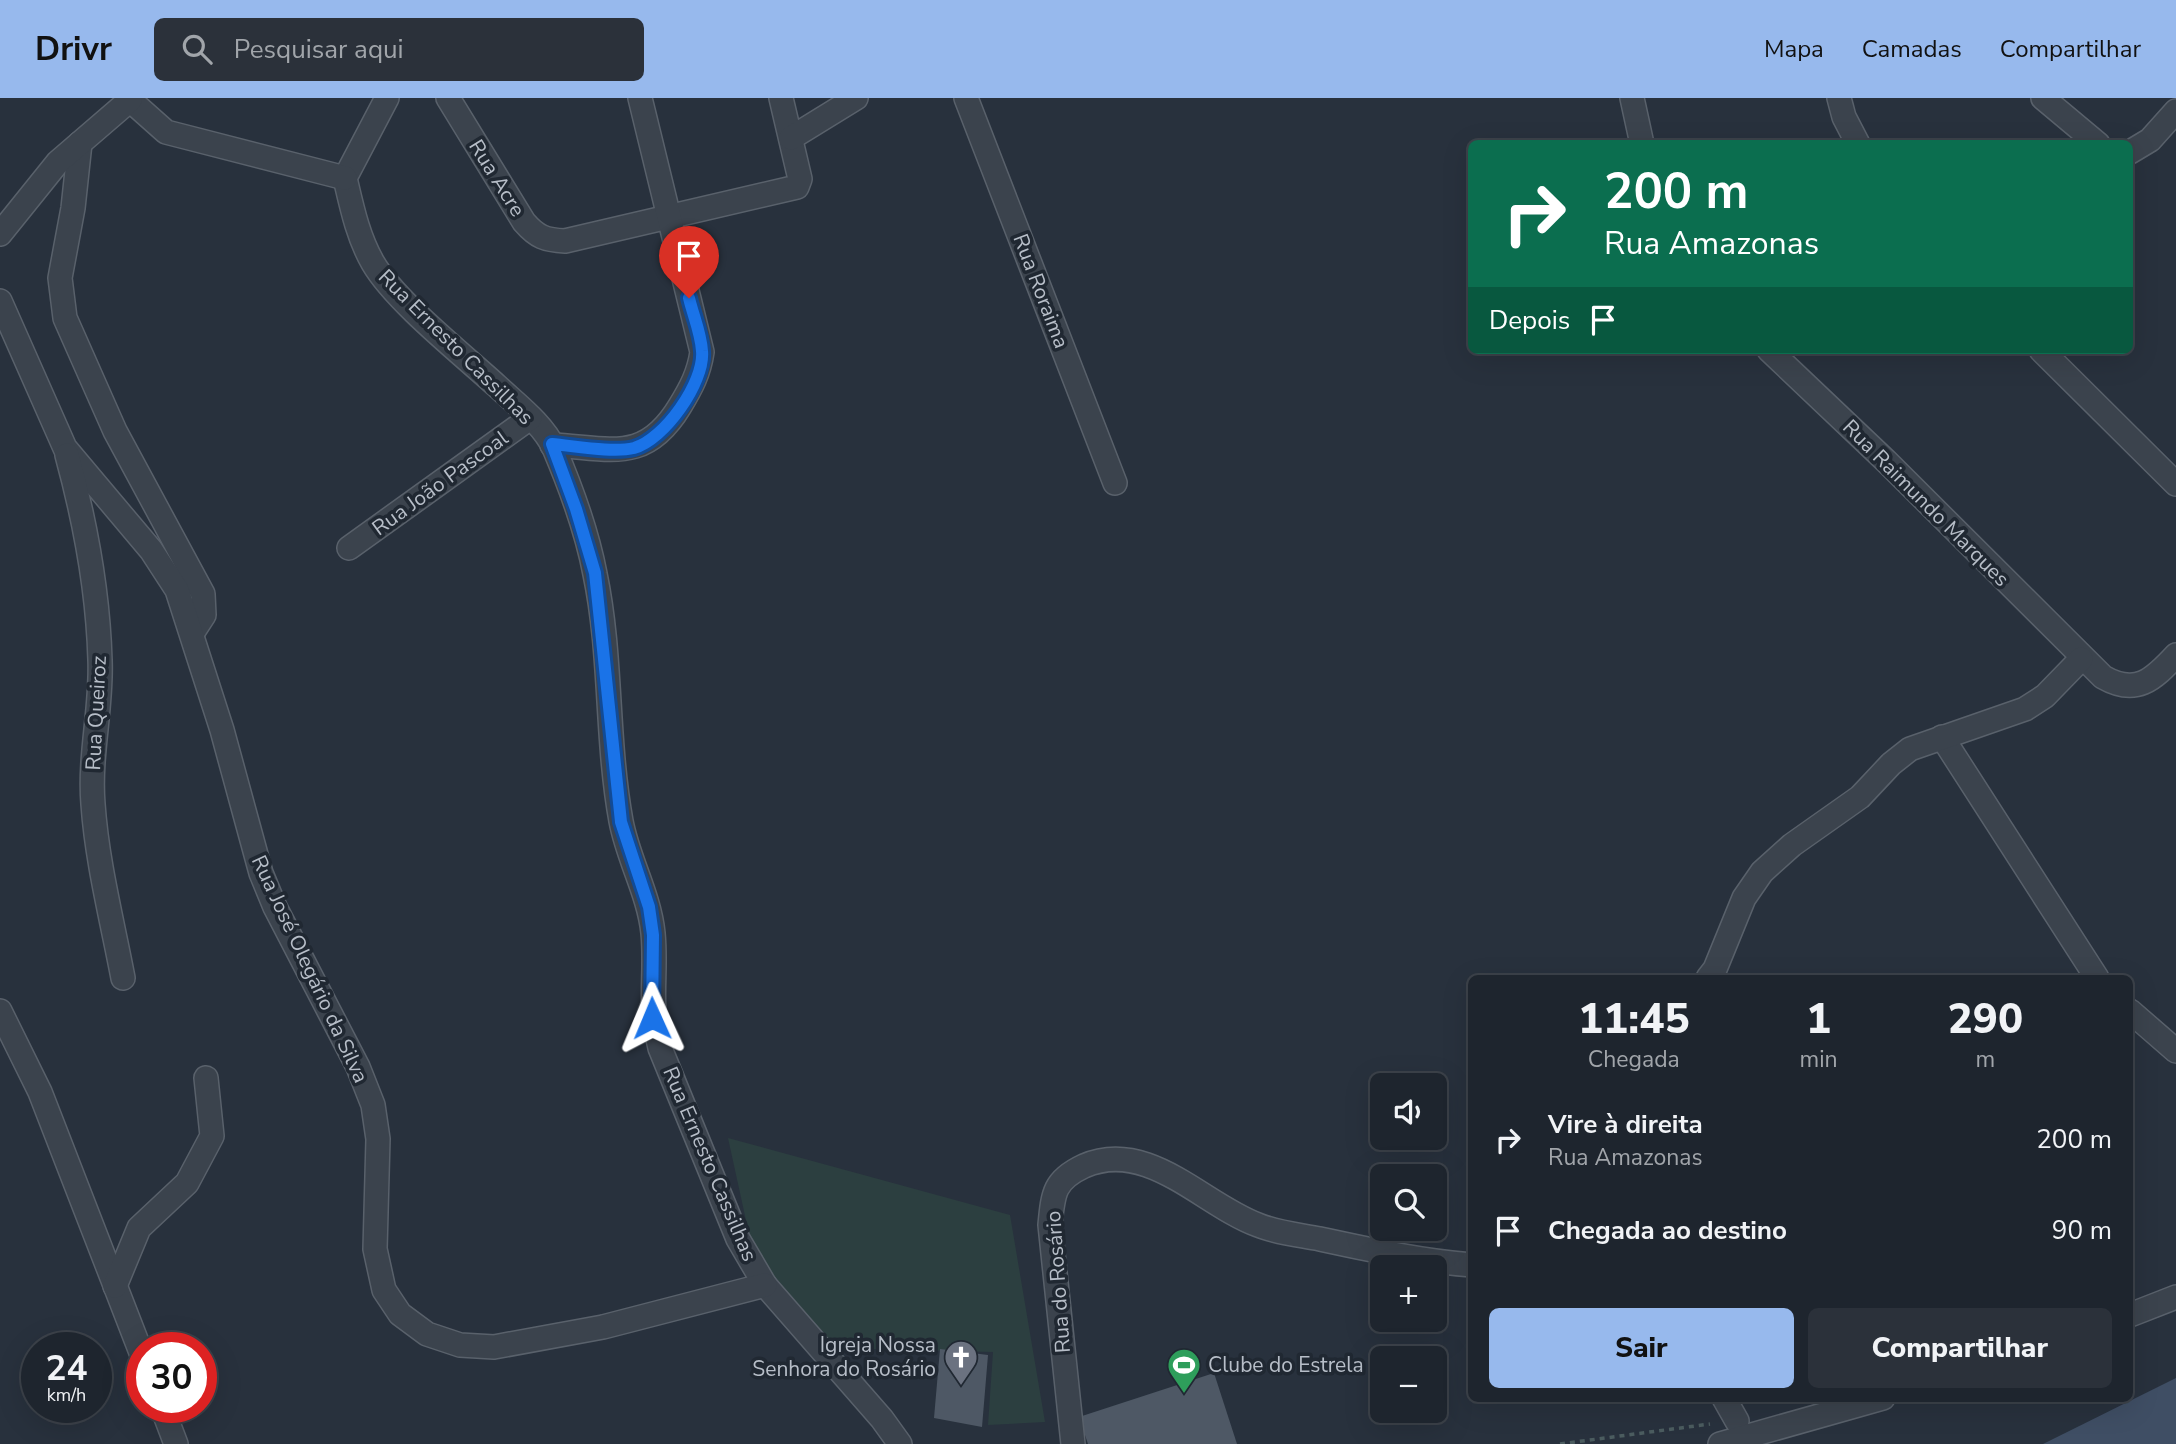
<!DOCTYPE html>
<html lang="pt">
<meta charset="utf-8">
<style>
body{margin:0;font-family:"Nunito Sans",sans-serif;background:#2b313a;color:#f1f3f6;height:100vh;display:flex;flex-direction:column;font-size:26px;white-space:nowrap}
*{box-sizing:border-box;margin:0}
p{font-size:23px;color:#a1a5aa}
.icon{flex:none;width:38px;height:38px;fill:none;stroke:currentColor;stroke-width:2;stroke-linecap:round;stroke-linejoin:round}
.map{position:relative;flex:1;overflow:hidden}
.sheet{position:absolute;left:1468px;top:877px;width:665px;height:427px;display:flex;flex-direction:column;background:#1e252e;border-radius:10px;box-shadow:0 7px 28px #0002,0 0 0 2px #3c424a}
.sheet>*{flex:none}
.banner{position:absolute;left:1468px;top:42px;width:665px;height:214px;border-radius:10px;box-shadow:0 7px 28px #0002,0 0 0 2px #3c424a;background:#0b6e4f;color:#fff;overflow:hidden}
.tools{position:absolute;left:1370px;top:975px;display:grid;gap:14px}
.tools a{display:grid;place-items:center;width:77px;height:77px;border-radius:10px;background:#1e252e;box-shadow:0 7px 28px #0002,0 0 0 2px #3c424a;font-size:35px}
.speed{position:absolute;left:21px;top:1234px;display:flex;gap:14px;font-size:35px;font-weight:700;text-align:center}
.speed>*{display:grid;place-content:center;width:91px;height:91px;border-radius:50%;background:#1e252e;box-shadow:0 7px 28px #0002,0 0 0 2px #3c424a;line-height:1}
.speed small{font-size:18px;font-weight:400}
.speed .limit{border:10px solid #d22;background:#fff;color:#111}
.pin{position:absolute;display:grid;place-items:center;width:60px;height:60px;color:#fff;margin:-72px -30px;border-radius:50% 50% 50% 0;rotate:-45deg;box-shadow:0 0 7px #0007}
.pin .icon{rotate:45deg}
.me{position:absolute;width:77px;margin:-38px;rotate:359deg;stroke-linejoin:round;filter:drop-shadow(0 0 5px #0008)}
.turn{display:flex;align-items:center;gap:24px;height:147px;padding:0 21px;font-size:32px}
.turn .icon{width:91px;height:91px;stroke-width:2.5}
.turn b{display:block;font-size:49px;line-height:60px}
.then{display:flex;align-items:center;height:66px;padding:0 21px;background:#0003;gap:14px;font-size:26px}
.eta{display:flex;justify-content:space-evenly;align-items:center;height:119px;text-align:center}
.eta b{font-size:42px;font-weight:800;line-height:49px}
.cta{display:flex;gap:14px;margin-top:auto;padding:14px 21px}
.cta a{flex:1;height:80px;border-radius:10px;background:#97b9ed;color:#111;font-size:28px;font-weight:800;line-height:80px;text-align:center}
.cta a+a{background:#2b313a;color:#f1f3f6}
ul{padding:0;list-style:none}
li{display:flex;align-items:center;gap:21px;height:91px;padding:0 21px}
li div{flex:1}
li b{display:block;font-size:26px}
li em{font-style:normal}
header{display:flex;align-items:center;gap:42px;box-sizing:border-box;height:98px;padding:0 35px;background:#97b9ed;color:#111}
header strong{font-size:33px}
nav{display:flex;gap:38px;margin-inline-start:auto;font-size:24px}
.search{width:490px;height:63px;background:#2b313a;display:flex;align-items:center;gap:18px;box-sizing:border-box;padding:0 24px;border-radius:10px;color:#a1a5aa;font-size:26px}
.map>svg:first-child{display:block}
</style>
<header>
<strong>Drivr</strong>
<div class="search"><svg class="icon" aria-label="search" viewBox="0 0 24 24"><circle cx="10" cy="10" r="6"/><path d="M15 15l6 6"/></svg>Pesquisar aqui</div>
<nav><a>Mapa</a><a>Camadas</a><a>Compartilhar</a></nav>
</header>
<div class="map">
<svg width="2176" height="1346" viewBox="0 0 2176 1346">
<rect width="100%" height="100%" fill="#28313d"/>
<polygon fill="#2c3f40" points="728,1040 1010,1117 1045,1324 988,1327 993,1254 833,1250 756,1168"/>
<polygon fill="#3f4e64" points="2176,1280 2176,1346 2043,1346"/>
<g fill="#4e5865">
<polygon points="940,1251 988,1257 982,1329 934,1320"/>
<polygon points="1214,1275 1237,1346 1088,1346 1079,1319"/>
</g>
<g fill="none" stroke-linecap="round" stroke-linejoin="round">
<defs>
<g id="minor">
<path d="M387,0L345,80C352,110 358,139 373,165C395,203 462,256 497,288C516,306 543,326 554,350C571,390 587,433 595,476C612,557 606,641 621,723C628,761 649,796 653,835C657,877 648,905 660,950L738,1141L765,1187L882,1321L900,1346"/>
<path d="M448,0L524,124C537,139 545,142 565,143L797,89L800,81L781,0"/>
<polyline points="966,0 1115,385"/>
<polyline points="1632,0 1642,46"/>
<polyline points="1839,0 1844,19 1858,46"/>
<polyline points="2043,0 2098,46"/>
<polyline points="130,2 166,34 345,80"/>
<polyline points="791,40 856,0"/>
<polyline points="80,45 73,110 60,180 65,220 115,333 203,496 204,517 193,534"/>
<polyline points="2130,54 2150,42 2176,13"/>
<polyline points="0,136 58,64 130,2"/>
<polyline points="0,203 65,350 151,452 177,492 222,632 261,775 275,809 358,969 373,1007 378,1041 375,1151 384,1192 400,1216 427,1236 460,1247 494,1249 603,1229 765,1187"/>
<path d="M1769,252L1886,363L2103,579C2136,598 2153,582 2176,557"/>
<polyline points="2041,252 2176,386"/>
<path d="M552,347C611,350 645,366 680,308C691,290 699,275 702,254L640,0"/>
<path d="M67,357C85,423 98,492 100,562C102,610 89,657 93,706C97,764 112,822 123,880"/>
<polyline points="349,450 530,320"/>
<polyline points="1942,639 2097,880"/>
<polyline points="1708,880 1715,871 1744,800 1762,774 1792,747 1860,699 1891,666 1910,651 2025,611 2045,598 2081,561"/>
<polyline points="0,913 40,994 142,1257"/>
<polyline points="2130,913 2176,953"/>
<polyline points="115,1188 139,1130 187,1085 212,1038 206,980"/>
<polyline points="2130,1217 2176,1199"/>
<polyline points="1724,1300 1737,1323"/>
<polyline points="162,1309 176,1346"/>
<path d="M1073,1346L1050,1127C1053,1095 1054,1082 1084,1068C1148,1040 1203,1107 1258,1127C1277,1135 1300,1137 1320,1141C1371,1152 1420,1163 1472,1167"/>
<polyline points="1720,1346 1883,1300"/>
</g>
</defs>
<use href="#minor" stroke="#59616b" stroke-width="26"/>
<polyline stroke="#4b5c5f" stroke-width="3.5" stroke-dasharray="5 5" stroke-linecap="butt" points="1560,1346 1710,1326"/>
<use href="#minor" stroke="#3b434d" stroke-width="23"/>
</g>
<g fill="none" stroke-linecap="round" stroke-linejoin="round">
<defs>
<path id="route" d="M652,920L653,837L649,809L621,724L595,475L576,411L552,346C575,348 613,355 634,350C664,342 705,284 702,253C701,235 693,217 689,200"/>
</defs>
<use href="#route" stroke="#114b97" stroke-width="18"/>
<use href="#route" stroke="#1a73e8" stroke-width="12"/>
</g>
<defs>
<symbol id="church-pin" viewBox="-11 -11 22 30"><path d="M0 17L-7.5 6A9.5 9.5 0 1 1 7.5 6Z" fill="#6b7280" stroke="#202832"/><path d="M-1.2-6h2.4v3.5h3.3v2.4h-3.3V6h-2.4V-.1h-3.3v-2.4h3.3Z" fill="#fff"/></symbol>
<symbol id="stadium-pin" viewBox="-11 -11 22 30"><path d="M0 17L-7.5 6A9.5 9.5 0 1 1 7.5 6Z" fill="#2e9e5b" stroke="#202832"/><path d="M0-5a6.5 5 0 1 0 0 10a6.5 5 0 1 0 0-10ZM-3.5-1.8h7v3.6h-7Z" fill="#fff"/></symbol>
</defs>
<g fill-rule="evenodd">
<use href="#church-pin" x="942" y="1240" width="38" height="52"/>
<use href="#stadium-pin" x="1165" y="1248" width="38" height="52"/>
</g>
<g text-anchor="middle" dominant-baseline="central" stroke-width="7" stroke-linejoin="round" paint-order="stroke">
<g font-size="21" fill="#b7bec8" stroke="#202832">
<text transform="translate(497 80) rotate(58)">Rua Acre</text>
<text transform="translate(1041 193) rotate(69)">Rua Roraima</text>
<text transform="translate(456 249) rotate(45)">Rua Ernesto Cassilhas</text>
<text transform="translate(440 385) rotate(-36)">Rua João Pascoal</text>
<text transform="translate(1926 405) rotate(45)">Rua Raimundo Marques</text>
<text transform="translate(96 615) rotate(-87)">Rua Queiroz</text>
<text transform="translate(310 871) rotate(65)">Rua José Olegário da Silva</text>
<text transform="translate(710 1066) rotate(67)">Rua Ernesto Cassilhas</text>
<text transform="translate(1058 1184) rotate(-94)">Rua do Rosário</text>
</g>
<g font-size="21" fill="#b7bec8" stroke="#202832" text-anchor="end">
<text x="936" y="1247">Igreja Nossa<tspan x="936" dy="24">Senhora do Rosário</tspan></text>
<text x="1208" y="1267" text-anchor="start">Clube do Estrela</text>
</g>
</g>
</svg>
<div class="tools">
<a><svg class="icon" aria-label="sound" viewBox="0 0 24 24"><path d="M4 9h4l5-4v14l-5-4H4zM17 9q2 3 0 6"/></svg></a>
<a><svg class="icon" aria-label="search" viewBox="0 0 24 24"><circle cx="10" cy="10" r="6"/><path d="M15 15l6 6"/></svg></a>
<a>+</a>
<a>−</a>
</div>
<div class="speed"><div>24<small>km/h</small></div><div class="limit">30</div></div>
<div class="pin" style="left:689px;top:200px;background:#d93025"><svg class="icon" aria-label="arrive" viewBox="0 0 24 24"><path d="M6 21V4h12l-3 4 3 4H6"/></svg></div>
<svg class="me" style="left:652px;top:920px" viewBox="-20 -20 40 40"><path d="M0-17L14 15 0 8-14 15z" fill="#1a73e8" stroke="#fff" stroke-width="4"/></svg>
<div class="banner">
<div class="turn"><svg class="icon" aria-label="right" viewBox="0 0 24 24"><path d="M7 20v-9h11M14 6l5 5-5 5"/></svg><div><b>200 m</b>Rua Amazonas</div></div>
<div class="then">Depois<svg class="icon" aria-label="arrive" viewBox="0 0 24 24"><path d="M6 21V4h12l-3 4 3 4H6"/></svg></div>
</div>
<section class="sheet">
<div class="eta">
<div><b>11:45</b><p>Chegada</p></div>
<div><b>1</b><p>min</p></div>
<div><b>290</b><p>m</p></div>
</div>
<ul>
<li><svg class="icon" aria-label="right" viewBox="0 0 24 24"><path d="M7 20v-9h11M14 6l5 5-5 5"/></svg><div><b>Vire à direita</b><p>Rua Amazonas</p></div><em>200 m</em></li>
<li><svg class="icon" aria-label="arrive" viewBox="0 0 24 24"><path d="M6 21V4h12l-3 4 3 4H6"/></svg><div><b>Chegada ao destino</b></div><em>90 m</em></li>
</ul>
<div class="cta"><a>Sair</a><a>Compartilhar</a></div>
</section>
</div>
